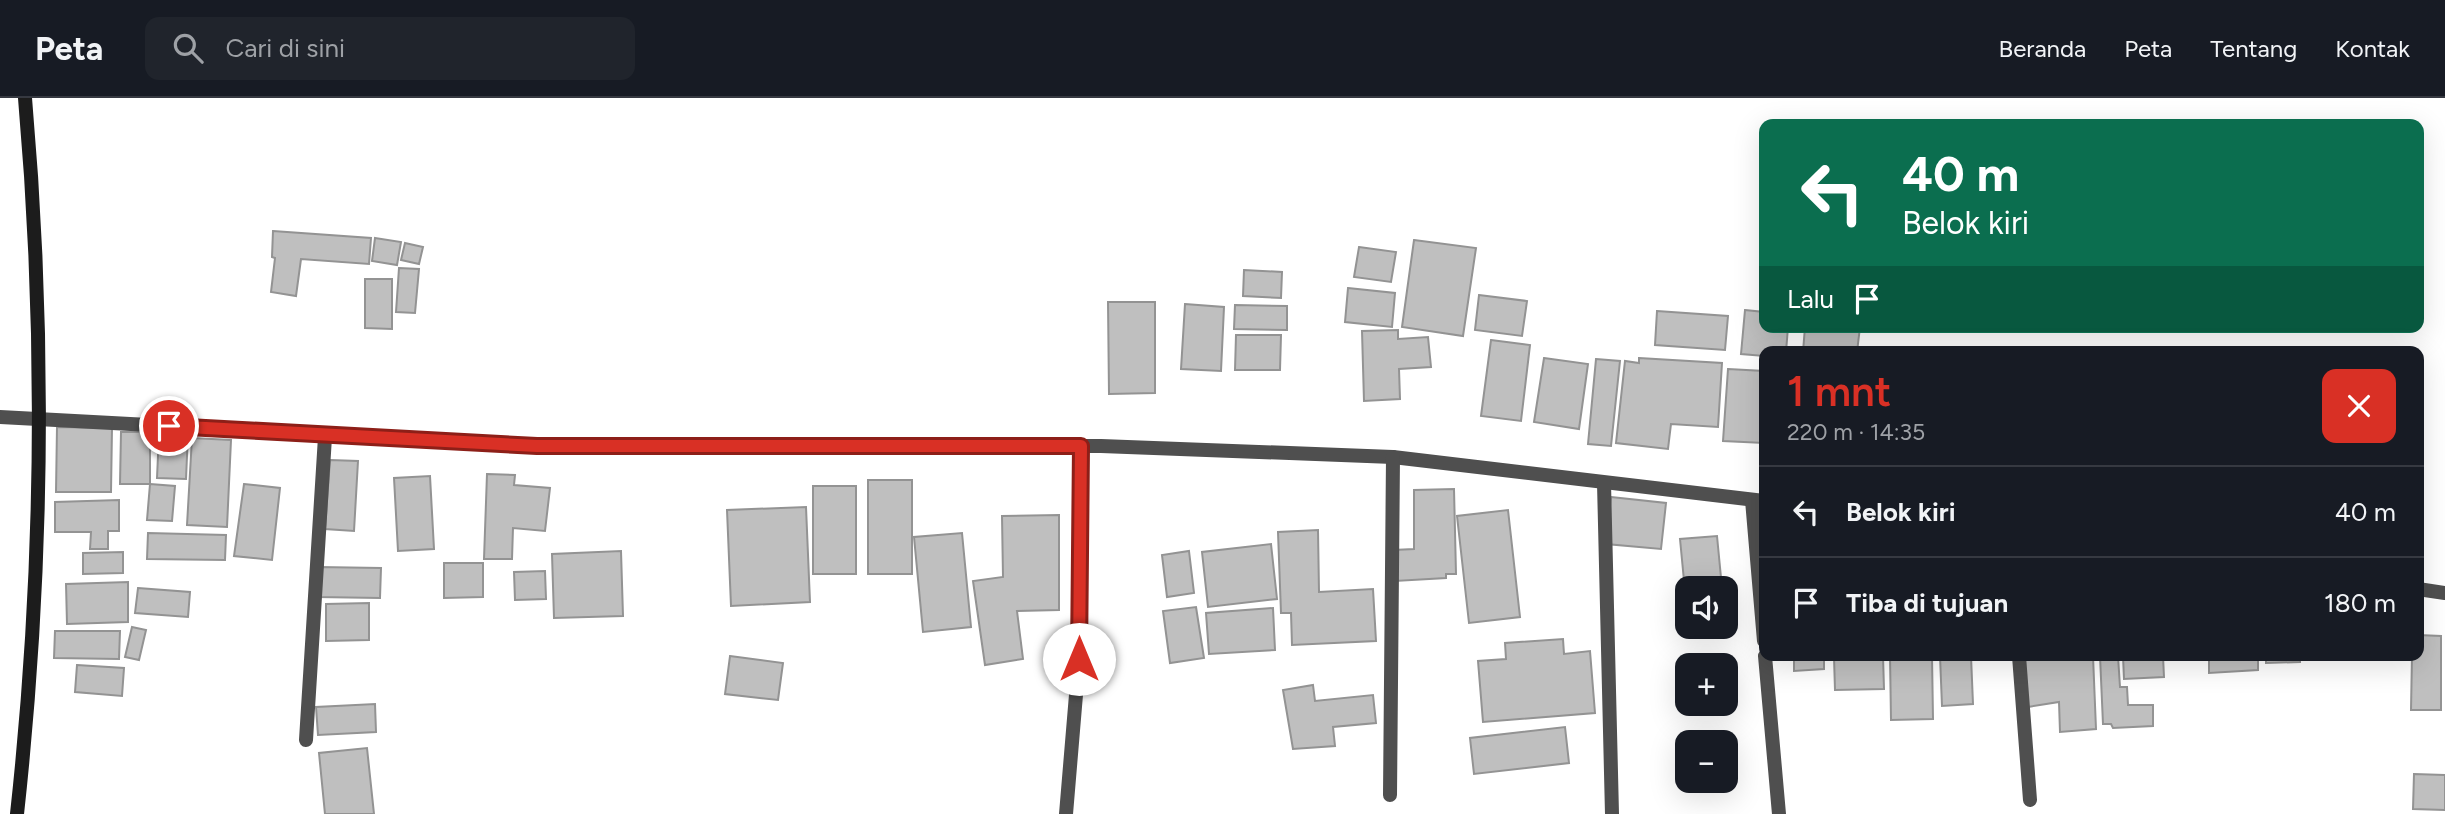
<!DOCTYPE html>
<html lang="id">
<meta charset="utf-8">
<style>
body{margin:0;font-family:Figtree,sans-serif;background:#20242c;color:#f1f3f6;height:100vh;display:flex;flex-direction:column;font-size:26px;white-space:nowrap}
*{box-sizing:border-box;margin:0}
p{font-size:23px;color:#9ea1a6}
.icon{flex:none;width:38px;height:38px;fill:none;stroke:currentColor;stroke-width:2;stroke-linecap:round;stroke-linejoin:round}
.map{position:relative;flex:1;overflow:hidden}
.panel{position:absolute;left:1759px;top:248px;width:665px;height:315px;display:flex;flex-direction:column;background:#171b24;border-radius:14px;box-shadow:0 7px 28px #0002}
.panel>*{flex:none}
.banner{position:absolute;left:1759px;top:21px;width:665px;height:214px;border-radius:14px;box-shadow:0 7px 28px #0002;background:#0b6e4f;color:#fff;overflow:hidden}
.fabs{position:absolute;left:1675px;top:478px;display:grid;gap:14px}
.fabs a{display:grid;place-items:center;width:63px;height:63px;border-radius:14px;background:#171b24;box-shadow:0 7px 28px #0002;font-size:35px}
.pin{position:absolute;display:grid;place-items:center;width:60px;height:60px;color:#fff;margin:-30px;border:4px solid #fff;border-radius:50%;box-shadow:0 2px 7px #0007}
.me{position:absolute;width:77px;margin:-38px;rotate:0deg;stroke-linejoin:round;filter:drop-shadow(0 0 5px #0008)}
.turn{display:flex;align-items:center;gap:24px;height:147px;padding:0 28px;font-size:32px}
.turn .icon{width:91px;height:91px;stroke-width:2.5}
.turn b{display:block;font-size:49px;line-height:60px}
.then{display:flex;align-items:center;height:66px;padding:0 28px;background:#0003;gap:14px;font-size:26px}
.round{display:grid;place-items:center;flex:none;width:74px;height:74px;border-radius:14px;background:#20242c}
.headline{display:flex;align-items:center;justify-content:space-between;height:119px;padding:0 28px}
h1{font-size:42px;font-weight:600;line-height:52px;color:#d93025}
ul{padding:0;list-style:none}
li{display:flex;align-items:center;gap:21px;height:91px;padding:0 28px;border-top:2px solid #363941}
li div{flex:1}
li b{display:block;font-size:26px}
li em{font-style:normal}
header{display:flex;align-items:center;gap:42px;box-sizing:border-box;height:98px;padding:0 35px;background:#171b24;border-bottom:2px solid #363941}
header strong{font-size:33px}
nav{display:flex;gap:38px;margin-inline-start:auto;font-size:24px}
.search{width:490px;height:63px;background:#20242c;display:flex;align-items:center;gap:18px;box-sizing:border-box;padding:0 24px;border-radius:14px;color:#9ea1a6;font-size:26px}
.map>svg:first-child{display:block}
</style>
<header>
<strong>Peta</strong>
<div class="search"><svg class="icon" aria-label="search" viewBox="0 0 24 24"><circle cx="10" cy="10" r="6"/><path d="M15 15l6 6"/></svg>Cari di sini</div>
<nav><a>Beranda</a><a>Peta</a><a>Tentang</a><a>Kontak</a></nav>
</header>
<div class="map">
<svg width="2445" height="716" viewBox="0 0 2445 716">
<rect width="100%" height="100%" fill="#fff"/>
<g fill="#bfbfbf" stroke="#939393" stroke-width="2">
<polygon points="273,133 371,140 369,166 301,161 296,198 271,194 275,160 272,159"/>
<polygon points="375,140 401,144 397,167 372,163"/>
<polygon points="1414,142 1476,150 1463,238 1402,229"/>
<polygon points="405,145 423,149 419,166 401,162"/>
<polygon points="1359,149 1396,154 1391,184 1354,179"/>
<polygon points="399,170 419,171 415,215 396,214"/>
<polygon points="1244,172 1282,174 1281,200 1243,198"/>
<polygon points="365,181 392,181 392,231 365,230"/>
<polygon points="1348,190 1395,195 1392,229 1345,224"/>
<polygon points="1479,197 1527,203 1522,238 1475,232"/>
<polygon points="1108,204 1155,204 1155,295 1109,296"/>
<polygon points="1185,206 1224,209 1221,273 1181,271"/>
<polygon points="1235,207 1287,208 1287,232 1234,231"/>
<polygon points="1745,212 1764,214 1764,229 1788,229 1786,254 1764,254 1764,258 1741,256"/>
<polygon points="1657,213 1728,218 1725,252 1655,247"/>
<polygon points="1805,229 1860,229 1857,254 1803,254"/>
<polygon points="1398,232 1398,241 1428,239 1431,269 1399,271 1400,301 1364,303 1362,233"/>
<polygon points="1236,237 1281,237 1280,272 1235,272"/>
<polygon points="1491,242 1530,247 1521,323 1481,318"/>
<polygon points="1544,260 1588,266 1579,331 1534,324"/>
<polygon points="1639,260 1722,265 1718,329 1671,326 1668,351 1616,345 1625,263 1639,265"/>
<polygon points="1596,261 1620,263 1611,348 1588,346"/>
<polygon points="1728,271 1764,273 1764,345 1723,343"/>
<polygon points="57,329 112,330 111,394 56,394"/>
<polygon points="121,334 150,334 150,386 120,386"/>
<polygon points="159,335 188,335 186,381 157,380"/>
<polygon points="192,340 231,342 227,429 187,427"/>
<polygon points="330,362 358,363 354,433 325,431"/>
<polygon points="487,376 515,377 514,387 550,390 545,433 513,430 512,461 484,461"/>
<polygon points="430,378 434,451 398,453 394,380"/>
<rect x="868" y="382" width="44" height="94"/>
<polygon points="150,386 175,388 172,423 147,422"/>
<polygon points="244,386 280,390 272,462 234,458"/>
<rect x="813" y="388" width="43" height="88"/>
<polygon points="1454,391 1456,476 1446,476 1446,480 1395,483 1394,452 1414,451 1414,392"/>
<polygon points="1611,399 1666,405 1661,451 1606,446"/>
<polygon points="119,402 119,433 108,433 108,451 90,451 91,434 55,434 55,404"/>
<polygon points="806,409 810,504 731,508 727,412"/>
<polygon points="1508,412 1520,519 1469,525 1457,418"/>
<polygon points="1059,417 1059,512 1017,513 1023,561 985,567 973,483 1003,479 1002,418"/>
<polygon points="1318,432 1319,494 1373,491 1376,543 1292,547 1291,515 1281,515 1278,434"/>
<polygon points="148,435 226,437 225,462 147,461"/>
<polygon points="962,435 971,529 923,534 914,439"/>
<polygon points="1717,438 1722,490 1687,490 1687,514 1680,441"/>
<polygon points="1271,446 1277,501 1208,509 1202,454"/>
<polygon points="621,453 623,518 554,520 552,456"/>
<polygon points="1189,453 1194,495 1167,499 1162,457"/>
<polygon points="123,454 123,475 83,476 83,455"/>
<polygon points="444,465 483,465 483,499 444,500"/>
<polygon points="318,469 381,470 380,500 317,499"/>
<polygon points="545,473 546,501 515,502 514,474"/>
<polygon points="128,484 128,524 67,526 66,486"/>
<polygon points="138,490 190,494 188,519 135,515"/>
<polygon points="369,505 369,542 326,543 326,506"/>
<polygon points="1196,509 1204,560 1170,565 1163,513"/>
<polygon points="1273,510 1275,552 1209,556 1206,515"/>
<polygon points="132,529 146,532 139,562 125,559"/>
<polygon points="55,533 120,533 119,561 54,560"/>
<polygon points="2418,537 2441,538 2441,612 2411,612 2412,558 2418,558"/>
<polygon points="1563,541 1564,556 1590,553 1595,615 1483,624 1478,563 1506,561 1505,545"/>
<polygon points="730,558 783,565 778,602 725,596"/>
<polygon points="1794,558 1824,558 1824,571 1794,573"/>
<polygon points="1883,558 1884,591 1835,592 1834,559"/>
<polygon points="1890,558 1932,558 1933,621 1891,622"/>
<polygon points="1940,558 1971,558 1973,606 1942,608"/>
<polygon points="2021,558 2093,558 2096,631 2060,634 2059,604 2028,609"/>
<polygon points="2100,558 2118,558 2120,589 2127,589 2128,607 2153,607 2153,628 2113,630 2111,626 2103,626"/>
<polygon points="2123,558 2163,558 2164,579 2124,581"/>
<polygon points="2209,558 2258,558 2258,572 2209,575"/>
<polygon points="2266,558 2300,558 2300,564 2266,565"/>
<polygon points="77,567 124,570 122,598 75,594"/>
<polygon points="1313,587 1315,603 1373,597 1376,625 1333,629 1335,648 1293,651 1283,592"/>
<polygon points="375,606 376,634 318,637 316,609"/>
<polygon points="1565,629 1569,665 1474,676 1470,640"/>
<polygon points="367,650 374,716 325,716 319,655"/>
<polygon points="2414,676 2445,677 2445,712 2413,711"/>
</g>
<g fill="none" stroke-linecap="round" stroke-linejoin="round">
<g stroke="#4f4f4f" stroke-width="14">
<polyline points="0,319 537,348 1101,348 1393,359 1764,403"/>
<polyline points="1604,385 1612,716"/>
<polyline points="1752,402 1764,543"/>
<polyline points="2418,491 2445,495"/>
<polyline points="1765,558 1779,716"/>
<polyline points="2019,558 2030,702"/>
<polyline points="306,642 325,339"/>
<polyline points="1390,697 1393,359"/>
<polyline points="1066,716 1079,561 1081,348"/>
</g>
<path stroke="#1c1c1c" stroke-width="14" d="M17,716C43,478 46,238 25,0"/>
</g>
<g fill="none" stroke-linecap="round" stroke-linejoin="round">
<defs>
<polyline id="route" points="169,328 537,348 1081,348 1079,561"/>
</defs>
<use href="#route" stroke="#8d1f18" stroke-width="18"/>
<use href="#route" stroke="#d93025" stroke-width="12"/>
</g>
</svg>
<div class="fabs">
<a><svg class="icon" aria-label="sound" viewBox="0 0 24 24"><path d="M4 9h4l5-4v14l-5-4H4zM17 9q2 3 0 6"/></svg></a>
<a>+</a>
<a>−</a>
</div>
<div class="pin" style="left:169px;top:328px;background:#d93025"><svg class="icon" aria-label="arrive" viewBox="0 0 24 24"><path d="M6 21V4h12l-3 4 3 4H6"/></svg></div>
<svg class="me" style="left:1079px;top:561px" viewBox="-20 -20 40 40"><circle r="19" fill="#fff"/><path d="M0-13L10 11 0 6-10 11z" fill="#d93025"/></svg>
<div class="banner">
<div class="turn"><svg class="icon" aria-label="left" viewBox="0 0 24 24"><path d="M17 20v-9H6M10 6l-5 5 5 5"/></svg><div><b>40 m</b>Belok kiri</div></div>
<div class="then">Lalu<svg class="icon" aria-label="arrive" viewBox="0 0 24 24"><path d="M6 21V4h12l-3 4 3 4H6"/></svg></div>
</div>
<section class="panel">
<div class="headline"><div><h1>1 mnt</h1><p>220 m · 14:35</p></div><a class="round" style="background:#d93025;color:#fff"><svg class="icon" aria-label="close" viewBox="0 0 24 24"><path d="M6 6l12 12M18 6L6 18"/></svg></a></div>
<ul>
<li><svg class="icon" aria-label="left" viewBox="0 0 24 24"><path d="M17 20v-9H6M10 6l-5 5 5 5"/></svg><div><b>Belok kiri</b></div><em>40 m</em></li>
<li><svg class="icon" aria-label="arrive" viewBox="0 0 24 24"><path d="M6 21V4h12l-3 4 3 4H6"/></svg><div><b>Tiba di tujuan</b></div><em>180 m</em></li>
</ul>
</section>
</div>
